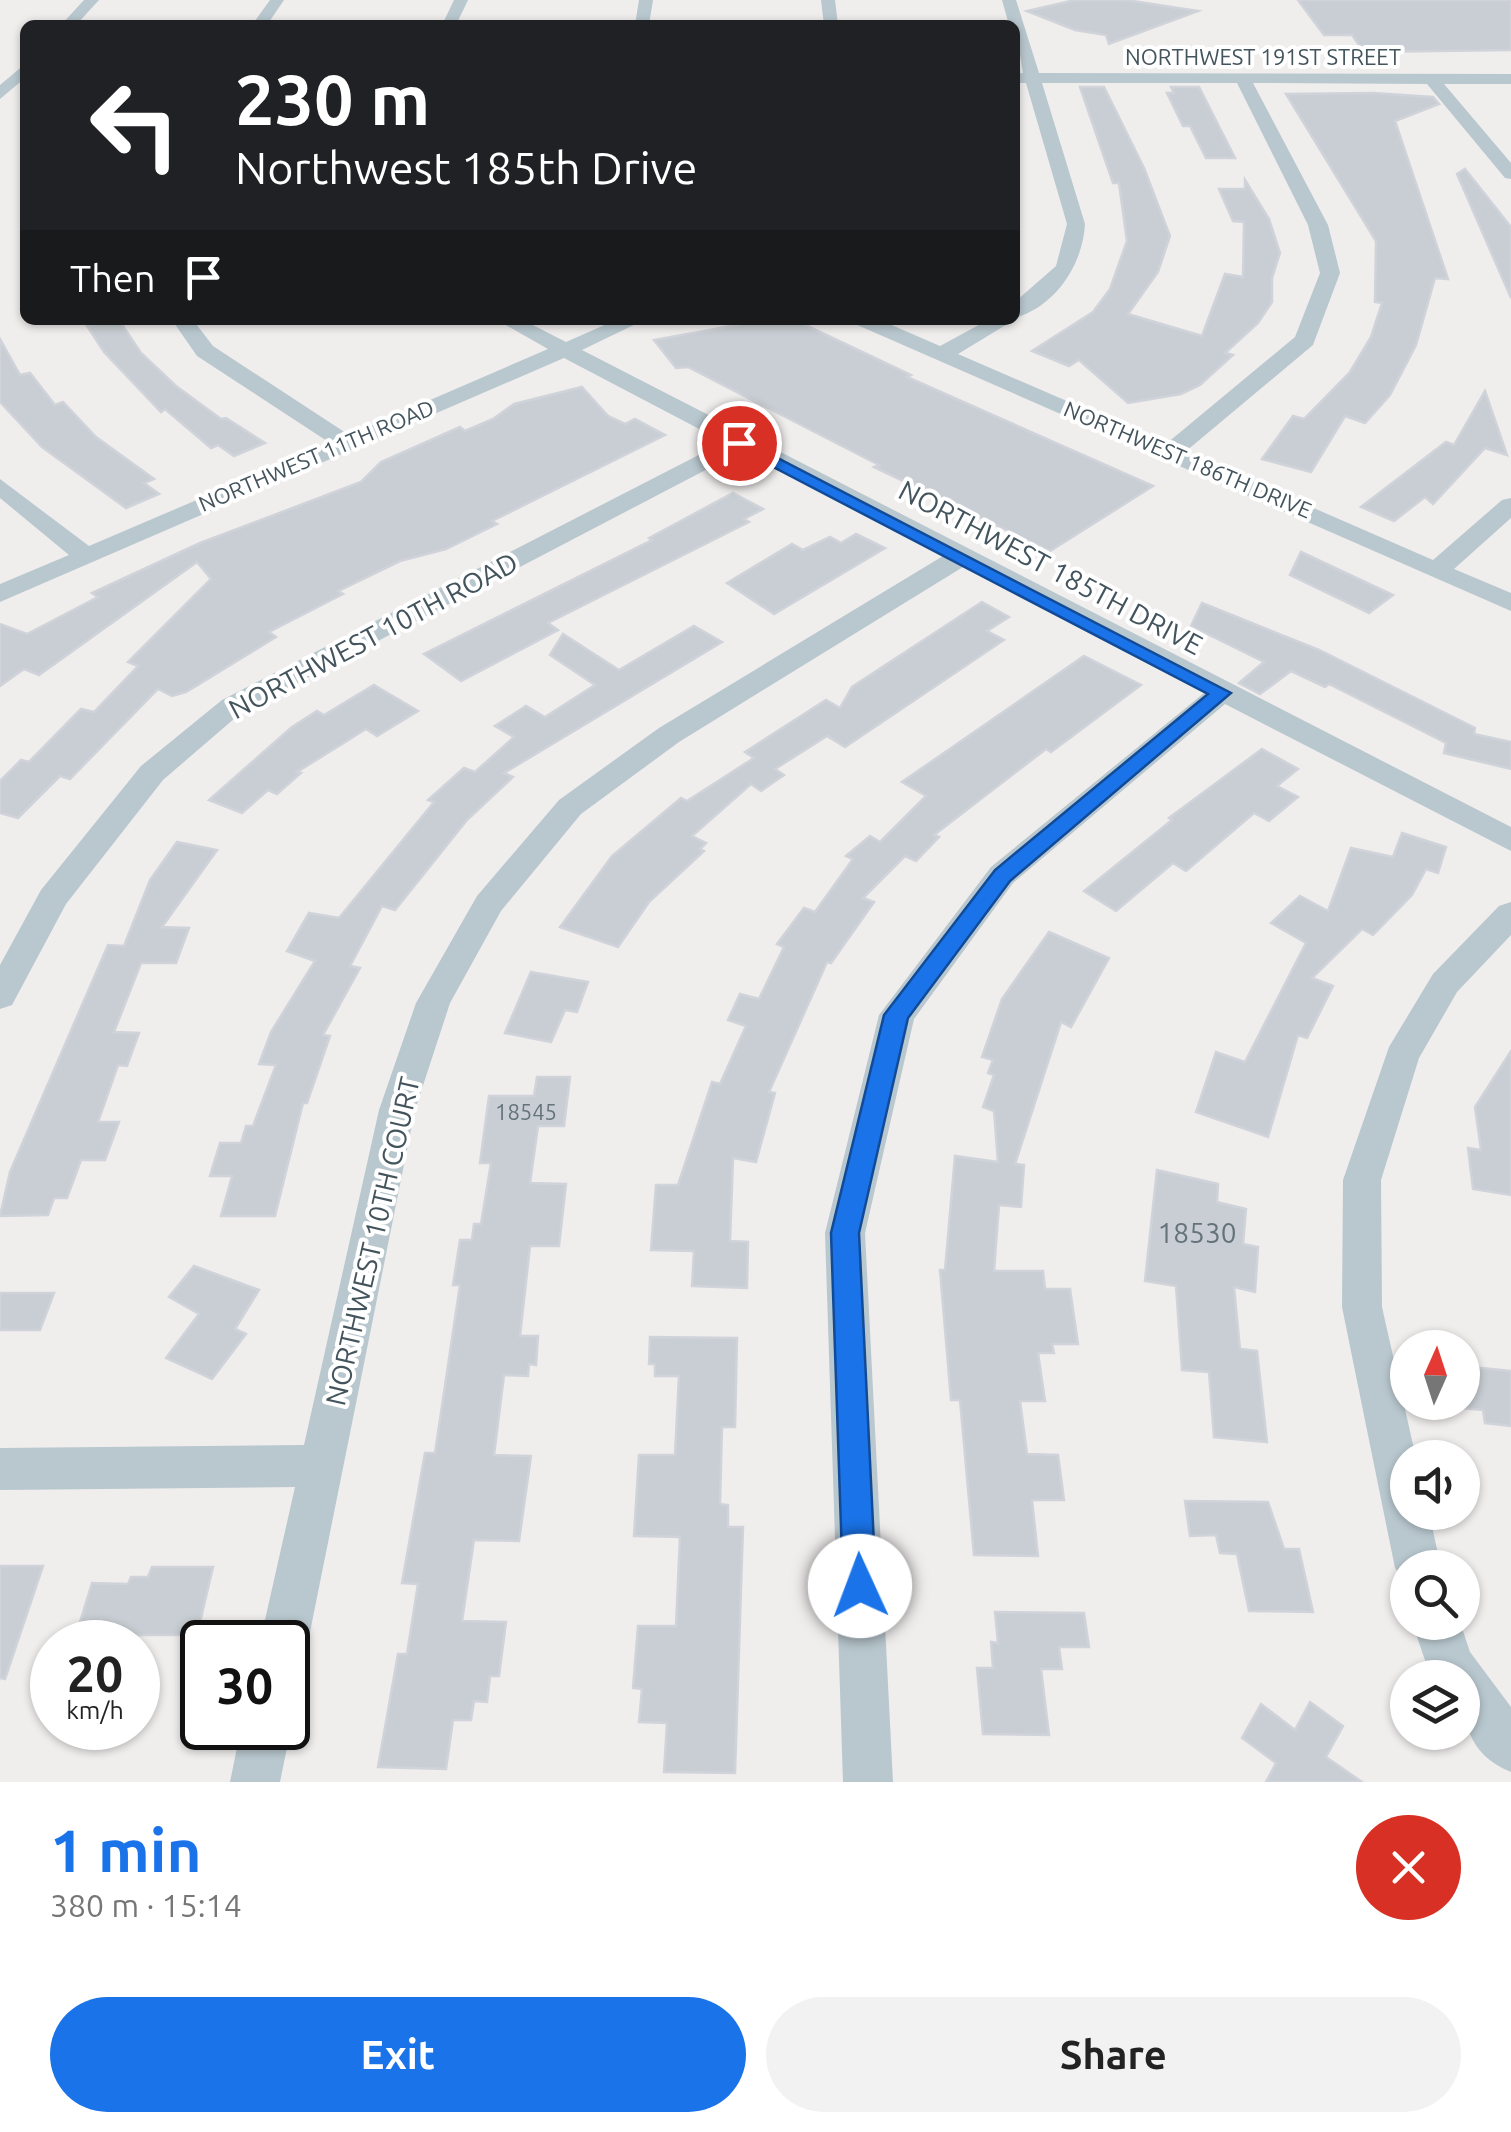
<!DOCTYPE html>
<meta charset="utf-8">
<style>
body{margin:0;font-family:Ubuntu,sans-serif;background:#f2f2f2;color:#222;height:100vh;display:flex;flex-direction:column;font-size:38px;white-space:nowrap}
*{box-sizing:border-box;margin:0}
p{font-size:32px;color:#767676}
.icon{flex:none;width:55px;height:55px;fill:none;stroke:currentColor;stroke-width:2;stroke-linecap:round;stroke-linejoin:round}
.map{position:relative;height:1782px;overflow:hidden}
.panel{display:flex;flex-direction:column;background:#fff;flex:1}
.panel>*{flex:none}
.top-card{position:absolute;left:20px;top:20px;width:1000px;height:305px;border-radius:15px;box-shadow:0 2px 8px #0004;background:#202124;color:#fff;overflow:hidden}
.needle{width:65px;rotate:3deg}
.tools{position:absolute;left:1390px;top:1330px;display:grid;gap:20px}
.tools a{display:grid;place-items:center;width:90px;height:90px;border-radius:50%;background:#fff;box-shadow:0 2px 8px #0004;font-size:50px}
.speed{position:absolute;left:30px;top:1620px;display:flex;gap:20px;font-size:50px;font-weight:700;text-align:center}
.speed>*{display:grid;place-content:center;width:130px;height:130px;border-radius:50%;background:#fff;box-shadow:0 2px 8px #0004;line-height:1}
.speed small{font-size:25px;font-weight:400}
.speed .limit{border:5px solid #111;border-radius:15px;background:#fff;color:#111}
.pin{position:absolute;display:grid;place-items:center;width:85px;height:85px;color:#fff;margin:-42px;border:5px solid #fff;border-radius:50%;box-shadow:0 2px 10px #0007}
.me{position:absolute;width:110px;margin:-55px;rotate:358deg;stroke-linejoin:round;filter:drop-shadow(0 0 8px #0008)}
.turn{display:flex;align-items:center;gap:35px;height:210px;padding:0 50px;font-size:45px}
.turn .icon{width:130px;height:130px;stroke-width:2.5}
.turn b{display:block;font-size:70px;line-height:85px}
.then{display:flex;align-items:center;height:95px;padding:0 50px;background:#0003;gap:20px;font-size:38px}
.round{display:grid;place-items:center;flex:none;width:105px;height:105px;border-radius:52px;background:#f2f2f2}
.headline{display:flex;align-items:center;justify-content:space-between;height:170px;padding:0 50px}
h1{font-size:60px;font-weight:700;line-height:75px;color:#1a73e8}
.cta{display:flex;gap:20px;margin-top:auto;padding:20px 50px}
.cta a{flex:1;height:115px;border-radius:60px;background:#1a73e8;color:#fff;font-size:40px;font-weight:700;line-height:115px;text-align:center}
.cta a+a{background:#f2f2f2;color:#222}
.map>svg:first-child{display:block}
</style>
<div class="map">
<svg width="1511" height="1782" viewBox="0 0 1511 1782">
<rect width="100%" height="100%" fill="#f0eded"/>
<g fill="#c8ced3" stroke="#d0d4da" stroke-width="2.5">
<polygon points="1126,0 1198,11 1109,44 1106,35 1075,30 1027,11 1075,0"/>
<polygon points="1298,0 1511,0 1511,50 1364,52 1352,35 1324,35"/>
<polygon points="1080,87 1104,87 1144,168 1170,236 1158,272 1128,314 1202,336 1225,274 1243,277 1244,222 1233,221 1219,189 1245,189 1245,180 1269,219 1280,253 1272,278 1272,302 1258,323 1225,353 1233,355 1200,385 1181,394 1128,403 1079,360 1069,366 1032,351 1093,312 1110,289 1127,241 1119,183 1113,183"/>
<polygon points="1171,87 1199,87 1235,158 1206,158 1190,126 1183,126 1167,93 1174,93"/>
<polygon points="1373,93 1433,97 1439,104 1395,121 1448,279 1435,278 1416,345 1390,395 1365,423 1345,416 1311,472 1262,459 1293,416 1304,419 1350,372 1371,337 1382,303 1375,302 1376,241 1286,94"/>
<polygon points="1465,169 1511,227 1511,298 1457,174"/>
<polygon points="119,320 141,353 176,386 221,419 226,418 265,443 234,456 218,445 211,448 165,409 161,412 104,352 87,326"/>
<polygon points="764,320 795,320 911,375 907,377 1153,486 1050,551 874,467 879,465 688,367 676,368 654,340"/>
<polygon points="0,339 20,375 30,373 55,405 63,402 96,437 154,479 144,483 159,494 126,508 42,447 0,402"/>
<polygon points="582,387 608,416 625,424 635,419 665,435 492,521 497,524 446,549 400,561 338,591 343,594 269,632 276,637 186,692 172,696 158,689 70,779 60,776 18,818 0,813 0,781 21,760 29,762 81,709 94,712 138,666 128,662 211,579 197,562 39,675 24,669 0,686 0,624 27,634 98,597 92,593 200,543 361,482 381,462 460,427 465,431 493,419 514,404"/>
<polygon points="1485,391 1507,455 1485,448 1433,504 1425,497 1394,521 1361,507 1446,442 1454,445"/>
<polygon points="733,493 763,509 744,519 749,522 548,623 558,630 461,681 424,654 652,540 649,538"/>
<polygon points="856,534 885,548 774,614 727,583 792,544 803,550 830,537 841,543"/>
<polygon points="1301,552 1393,595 1369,613 1290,575"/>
<polygon points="982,602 1009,617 987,631 1004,640 845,747 827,736 775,769 784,775 761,791 751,784 692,836 706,843 700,849 704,851 649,902 618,947 560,927 612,856 681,798 687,801 754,758 745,752 826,700 840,708 852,687"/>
<polygon points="1202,603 1319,650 1475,728 1474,734 1511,742 1511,769 1444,753 1446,743 1329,684 1325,687 1291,671 1260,694 1239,683 1264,662 1191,626"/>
<polygon points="694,626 722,642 504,773 513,777 467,820 395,910 382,906 350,966 360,968 323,1035 330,1036 307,1103 303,1103 275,1216 221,1216 232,1176 210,1176 220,1143 241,1143 246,1126 253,1126 276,1065 259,1064 271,1032 315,961 287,951 309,913 339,918 434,802 428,800 464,768 475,772 514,737 495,726 526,706 545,717 595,685 550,655 563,634 619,670"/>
<polygon points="1084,656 1141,685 1051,752 1046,749 934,835 939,837 916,861 905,856 863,898 874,902 831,963 827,962 769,1092 775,1093 756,1162 733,1158 730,1241 748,1242 747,1288 692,1286 694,1251 651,1250 656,1185 678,1185 712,1082 720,1084 746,1026 728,1020 740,994 759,999 784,947 777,944 804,908 815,912 853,859 846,856 870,836 880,842 926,796 902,782"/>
<polygon points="374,685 418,711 377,736 366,729 297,772 301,773 277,794 268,790 242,813 209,800 292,727 317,711 324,715"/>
<polygon points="1262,749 1298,769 1277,786 1298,797 1269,821 1254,813 1186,871 1173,863 1116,911 1084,891 1172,820 1169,818"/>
<polygon points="1402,833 1446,847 1438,873 1426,869 1412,895 1373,935 1362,929 1312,978 1333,986 1307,1038 1298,1035 1268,1137 1196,1112 1216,1052 1245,1062 1306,943 1271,923 1300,896 1328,911 1351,848 1393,857"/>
<polygon points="177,842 217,850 162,927 189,928 176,963 141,963 114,1032 139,1033 127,1066 118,1065 98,1122 119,1122 105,1160 81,1160 67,1198 54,1198 48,1215 0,1216 10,1172 108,945 124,946 150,880"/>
<polygon points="1049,932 1109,958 1071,1027 1061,1022 1015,1164 1024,1165 1021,1207 999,1205 994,1271 1043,1271 1045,1289 1070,1289 1078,1344 1052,1344 1054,1353 1038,1353 1045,1401 1020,1401 1027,1454 1058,1455 1064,1500 1032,1500 1038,1556 974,1555 960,1400 951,1400 940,1270 945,1270 955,1156 998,1162 994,1111 983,1107 994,1075 988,1073 993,1060 982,1057 1002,999"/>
<polygon points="531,972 588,982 577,1012 565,1010 551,1042 505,1033"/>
<polygon points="1511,1051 1511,1195 1473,1189 1468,1148 1481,1150 1475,1107"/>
<polygon points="537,1077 570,1077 564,1126 538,1126 530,1183 566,1184 559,1246 530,1246 520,1336 538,1336 536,1365 529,1364 528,1376 504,1375 494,1455 531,1456 519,1541 474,1540 462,1621 506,1622 499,1676 490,1676 487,1702 474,1701 471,1720 453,1720 446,1769 378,1767 398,1654 407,1654 418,1584 402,1583 425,1453 435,1453 460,1285 453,1285 460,1240 472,1240 474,1224 481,1224 491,1163 480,1163 489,1096 534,1096"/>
<polygon points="1157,1170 1218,1184 1217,1202 1246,1209 1243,1244 1258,1247 1255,1292 1234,1287 1240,1349 1257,1351 1267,1442 1214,1437 1209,1372 1182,1370 1176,1286 1145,1281"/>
<polygon points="194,1266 259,1290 235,1329 246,1334 212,1379 166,1358 199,1314 169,1297"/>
<polygon points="0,1293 54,1293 40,1330 0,1330"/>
<polygon points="650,1337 737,1338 735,1427 722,1427 720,1504 728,1505 728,1527 743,1527 735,1773 664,1772 667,1723 639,1722 642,1689 633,1688 638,1626 676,1626 680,1537 634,1536 639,1455 675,1455 679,1376 655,1376 655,1364 649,1364"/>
<polygon points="1462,1366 1511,1371 1511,1426 1485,1423 1483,1410 1462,1408"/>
<polygon points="1185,1501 1268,1502 1284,1549 1299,1549 1313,1612 1249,1611 1237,1554 1220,1553 1216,1535 1190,1536"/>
<polygon points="0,1566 43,1566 5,1679 0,1678"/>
<polygon points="152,1567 213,1567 197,1635 137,1635 135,1642 74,1642 92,1583 128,1584 131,1577 148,1577"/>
<polygon points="995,1612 1084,1613 1089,1647 1059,1647 1062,1669 1041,1669 1049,1735 983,1734 977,1668 993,1668 991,1642 998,1643"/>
<polygon points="1310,1702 1343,1726 1326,1757 1362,1782 1266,1782 1276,1763 1242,1738 1261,1704 1295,1730"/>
</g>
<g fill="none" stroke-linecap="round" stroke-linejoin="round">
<g fill="#b9c8cf" fill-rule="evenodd">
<polygon points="84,0 99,0 76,25 61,25"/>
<polygon points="270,0 284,0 267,25 252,25"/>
<polygon points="454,0 468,0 456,25 442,25"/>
<polygon points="639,0 653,0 649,25 635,25"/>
<polygon points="821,0 835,0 838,25 824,25"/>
<path d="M1002,0H1016L1039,73L1511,74V84H1444L1511,163V179L1505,178L1427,84L1253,83L1328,225L1340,273L1313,345L1185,452L1433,560L1502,500L1511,498V518L1454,569L1511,593V611L855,324L852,320H880L940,346L988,320H1014L958,354L1166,444L1295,337L1320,273L1308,225L1237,83H1042L1085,224C1083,264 1056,306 1015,318V302L1056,266L1067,224L1026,83H1015V73H1023L1015,25H1009Z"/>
<polygon points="25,64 25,78 0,99 0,85"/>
<polygon points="172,320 193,320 213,346 349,435 548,349 497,320 523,320 566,342 616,320 644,320 582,350 1511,827 1511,851 1225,704 1013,883 914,1019 865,1233 893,1782 843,1782 825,1233 879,1015 991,867 1204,693 963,567 679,742 581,814 501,911 450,1003 415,1110 308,1642 301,1659 288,1664 288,1642 260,1642 295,1487 0,1490 0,1448 304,1445 379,1110 416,1003 477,896 559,800 659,728 943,556 742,451 242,712 163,780 66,904 12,1005 0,1009 0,965 41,890 141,766 222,700 724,442 564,358 0,602 0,584 69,555 0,498 0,479 89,546 330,443 197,356"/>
<polygon points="1511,902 1511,935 1457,992 1419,1058 1381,1180 1382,1307 1416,1458 1408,1458 1408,1512 1429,1512 1441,1568 1408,1568 1408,1587 1395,1568 1342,1307 1343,1180 1389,1047 1433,974 1499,906"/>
<path d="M1412,1622H1460L1470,1652L1511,1707V1772C1467,1754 1462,1720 1462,1678H1431Z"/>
<polygon points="288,1720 291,1728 280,1782 230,1782 241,1728 288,1728"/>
</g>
</g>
<polygon fill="#1a73e8" stroke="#114b97" stroke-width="2.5" points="739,438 1231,693 1010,881 908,1018 859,1233 876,1586 871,1597 860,1602 848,1597 843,1586 831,1233 884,1015 995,870 1208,694 733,446 731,443"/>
<g text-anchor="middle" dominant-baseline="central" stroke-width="8" stroke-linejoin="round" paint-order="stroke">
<g font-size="22" fill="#43545d" stroke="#fff">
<text x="1263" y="56">NORTHWEST 191ST STREET</text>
<text transform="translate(316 455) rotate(-23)">NORTHWEST 11TH ROAD</text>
<text transform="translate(1188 459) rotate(23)">NORTHWEST 186TH DRIVE</text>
</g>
<g font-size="22" fill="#64727a">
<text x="526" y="1111">18545</text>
</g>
<g font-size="28" fill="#43545d" stroke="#fff">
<text transform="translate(1051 567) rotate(28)">NORTHWEST 185TH DRIVE</text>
<text transform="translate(373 635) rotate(-28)">NORTHWEST 10TH ROAD</text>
<text transform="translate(372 1241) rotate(-77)">NORTHWEST 10TH COURT</text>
</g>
<g font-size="28" fill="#64727a">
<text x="1197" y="1232">18530</text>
</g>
</g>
</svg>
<div class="tools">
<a><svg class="needle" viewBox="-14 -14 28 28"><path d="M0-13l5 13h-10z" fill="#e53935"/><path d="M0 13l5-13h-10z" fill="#767676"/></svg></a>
<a><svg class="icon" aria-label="sound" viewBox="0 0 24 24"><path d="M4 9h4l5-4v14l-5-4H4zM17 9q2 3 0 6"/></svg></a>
<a><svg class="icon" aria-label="search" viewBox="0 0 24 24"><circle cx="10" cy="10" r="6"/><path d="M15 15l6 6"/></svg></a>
<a><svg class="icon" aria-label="layers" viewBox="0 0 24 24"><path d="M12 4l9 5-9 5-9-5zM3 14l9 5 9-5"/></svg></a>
</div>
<div class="speed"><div>20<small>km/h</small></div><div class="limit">30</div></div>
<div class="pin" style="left:739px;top:443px;background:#d93025"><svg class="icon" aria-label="arrive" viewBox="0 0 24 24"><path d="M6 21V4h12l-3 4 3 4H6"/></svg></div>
<svg class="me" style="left:860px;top:1586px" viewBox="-20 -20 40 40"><circle r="19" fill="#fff"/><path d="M0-13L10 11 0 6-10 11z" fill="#1a73e8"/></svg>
<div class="top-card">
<div class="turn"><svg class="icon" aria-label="left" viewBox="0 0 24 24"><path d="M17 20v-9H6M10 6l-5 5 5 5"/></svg><div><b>230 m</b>Northwest 185th Drive</div></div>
<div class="then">Then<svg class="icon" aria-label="arrive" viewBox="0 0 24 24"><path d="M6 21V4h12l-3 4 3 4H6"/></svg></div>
</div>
</div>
<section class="panel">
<div class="headline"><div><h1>1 min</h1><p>380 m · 15:14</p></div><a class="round" style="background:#d93025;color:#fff"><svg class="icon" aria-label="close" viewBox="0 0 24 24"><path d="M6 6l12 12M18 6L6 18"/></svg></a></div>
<div class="cta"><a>Exit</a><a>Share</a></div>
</section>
